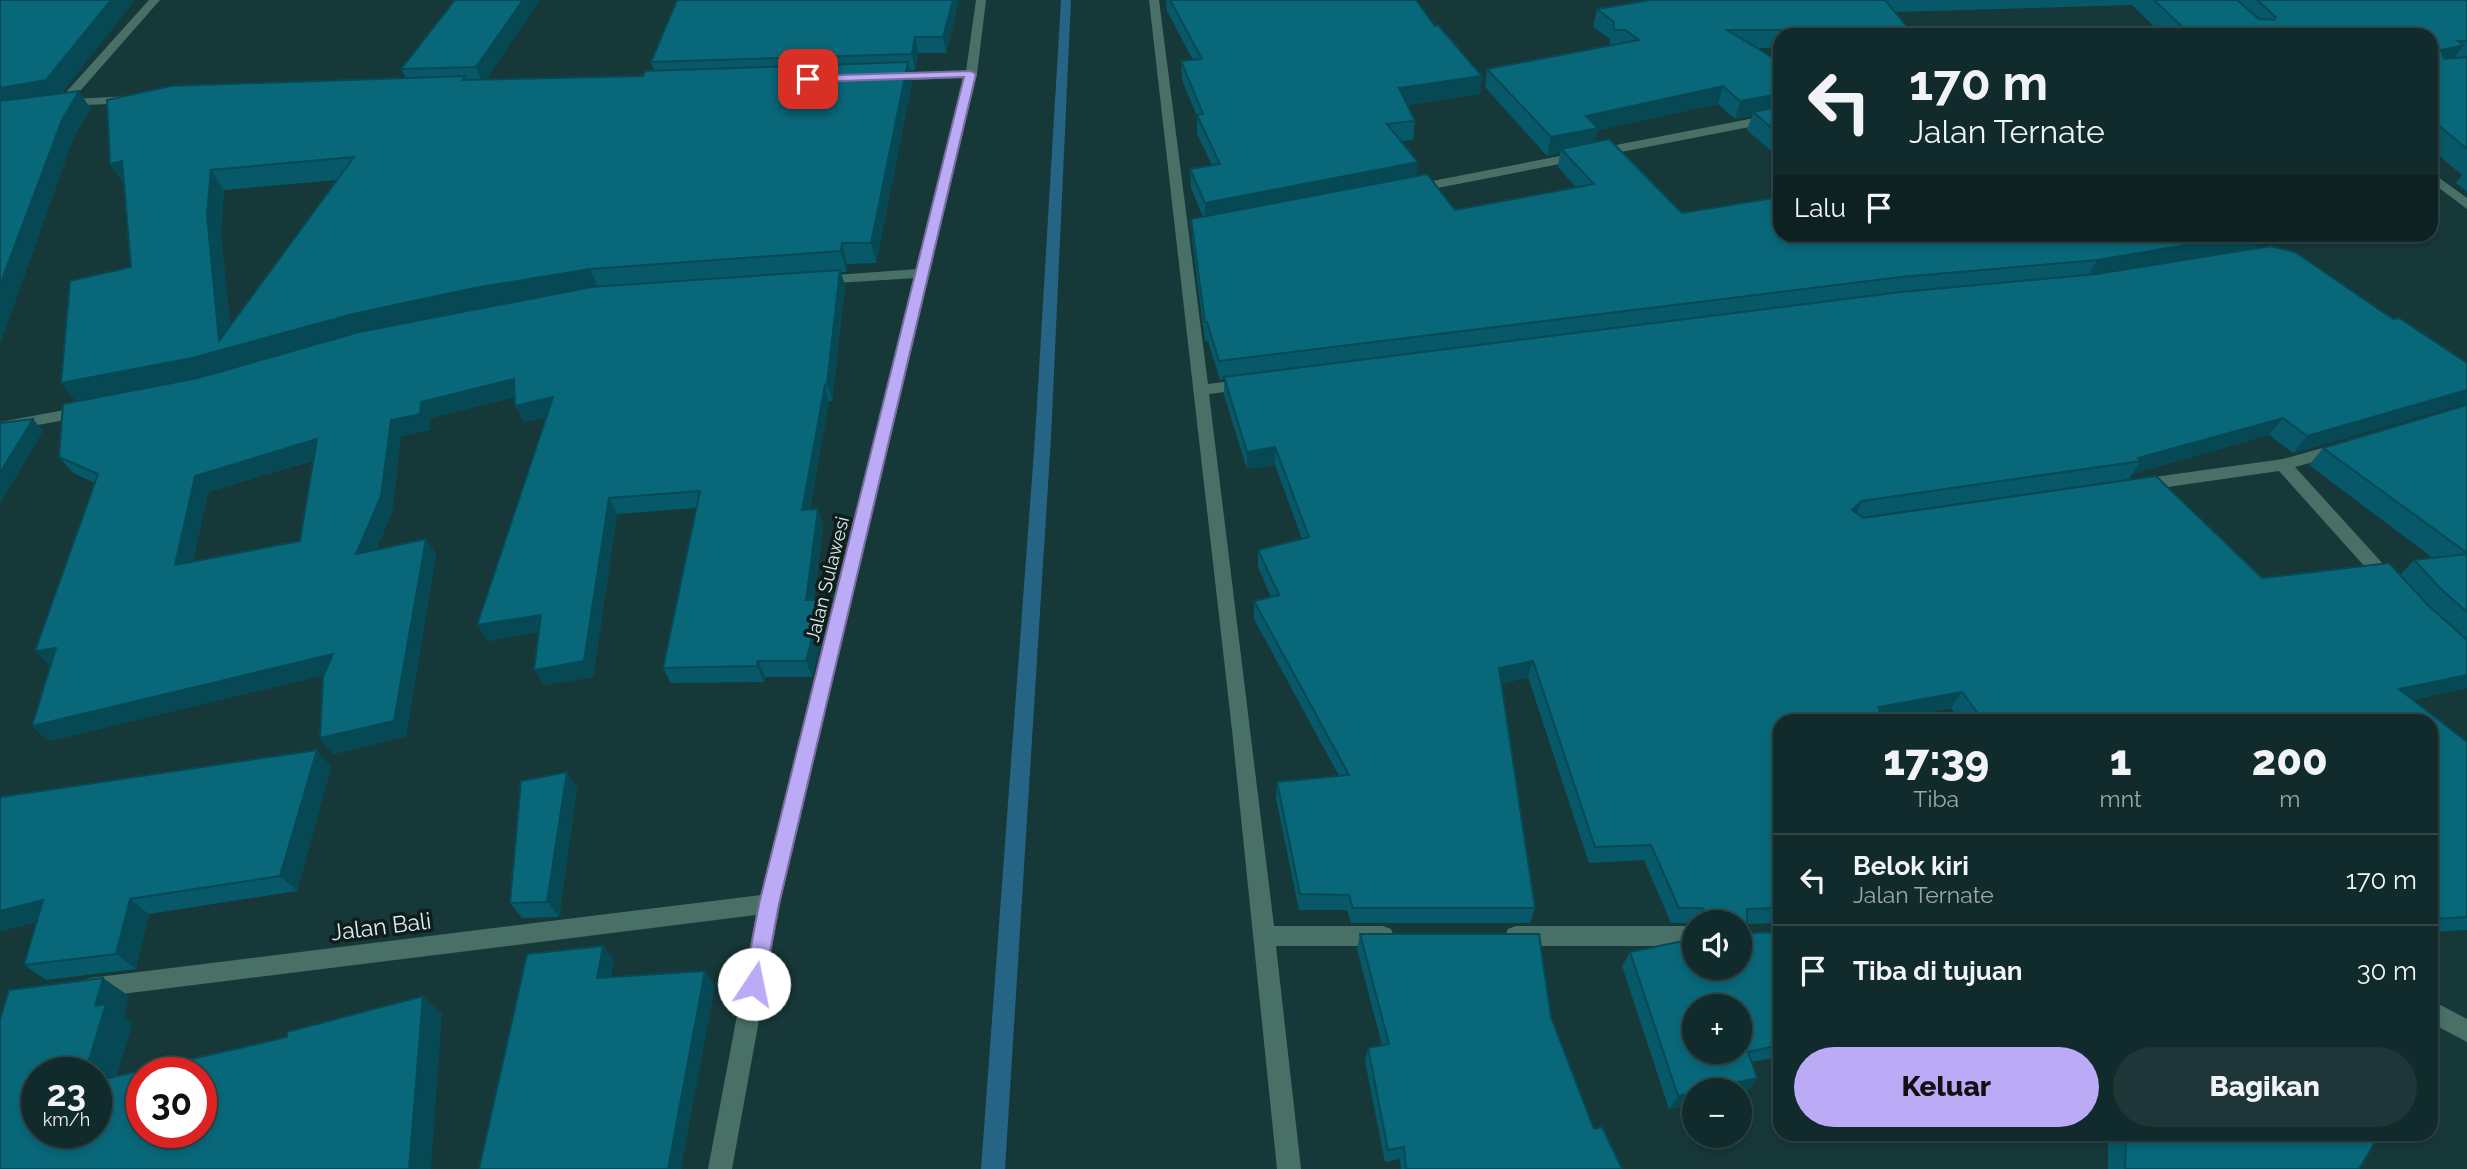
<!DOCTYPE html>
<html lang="id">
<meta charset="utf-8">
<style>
body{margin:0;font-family:Raleway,sans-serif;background:#1e3637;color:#f1f3f6;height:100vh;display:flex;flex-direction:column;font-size:26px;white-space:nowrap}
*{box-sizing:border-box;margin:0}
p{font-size:23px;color:#9ca7a9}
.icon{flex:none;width:38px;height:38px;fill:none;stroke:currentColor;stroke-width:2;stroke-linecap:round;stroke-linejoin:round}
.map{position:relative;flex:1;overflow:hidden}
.side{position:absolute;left:1773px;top:714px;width:665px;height:427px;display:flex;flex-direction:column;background:#112a2b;border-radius:21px;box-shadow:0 4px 10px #0003,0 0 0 2px #304647}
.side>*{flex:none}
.top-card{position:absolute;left:1773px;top:28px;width:665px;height:214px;border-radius:21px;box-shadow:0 4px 10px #0003,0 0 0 2px #304647;background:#112a2b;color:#f1f3f6;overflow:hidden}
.tools{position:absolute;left:1682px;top:910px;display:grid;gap:14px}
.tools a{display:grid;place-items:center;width:70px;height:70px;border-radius:50%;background:#112a2b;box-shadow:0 4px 10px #0003,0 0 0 2px #304647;font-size:35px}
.speed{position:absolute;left:21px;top:1057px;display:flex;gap:14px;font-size:35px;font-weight:700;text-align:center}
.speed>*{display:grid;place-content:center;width:91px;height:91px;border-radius:50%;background:#112a2b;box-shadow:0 4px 10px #0003,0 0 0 2px #304647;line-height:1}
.speed small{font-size:18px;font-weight:400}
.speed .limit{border:10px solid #d22;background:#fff;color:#111}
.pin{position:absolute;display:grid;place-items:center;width:60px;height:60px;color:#fff;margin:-30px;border-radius:14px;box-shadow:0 4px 10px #0006}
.me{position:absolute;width:77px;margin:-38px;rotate:11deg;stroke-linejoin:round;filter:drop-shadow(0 0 5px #0008)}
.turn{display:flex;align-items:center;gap:24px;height:147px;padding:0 21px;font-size:32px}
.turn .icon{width:91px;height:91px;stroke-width:2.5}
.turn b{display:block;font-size:49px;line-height:60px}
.then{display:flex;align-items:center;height:66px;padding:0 21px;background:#0003;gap:14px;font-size:26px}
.eta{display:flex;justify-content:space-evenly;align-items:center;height:119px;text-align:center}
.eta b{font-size:42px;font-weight:800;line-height:49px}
.cta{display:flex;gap:14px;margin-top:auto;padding:14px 21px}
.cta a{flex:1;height:80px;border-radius:42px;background:#bbaaf6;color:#111;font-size:28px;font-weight:800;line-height:80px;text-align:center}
.cta a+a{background:#1e3637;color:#f1f3f6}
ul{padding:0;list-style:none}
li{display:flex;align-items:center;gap:21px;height:91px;padding:0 21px;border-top:2px solid #304647}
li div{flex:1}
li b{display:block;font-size:26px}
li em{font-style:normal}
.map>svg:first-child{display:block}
</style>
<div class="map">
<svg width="2467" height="1169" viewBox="0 0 2467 1169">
<rect width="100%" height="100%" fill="#173839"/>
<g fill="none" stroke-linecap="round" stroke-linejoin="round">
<polygon fill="#256485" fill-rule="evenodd" points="1061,0 1071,0 1051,437 1005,1169 981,1169 1035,437"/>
<g fill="#497066" fill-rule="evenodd">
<polygon points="149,0 160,0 73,99 131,96 135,97 135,103 59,106 59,100"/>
<polygon points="976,0 986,0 977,74 780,904 732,1169 708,1169 756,915 90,998 82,995 79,988 82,981 90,978 761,895 916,278 821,284 814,280 821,276 918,269 964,78 887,81 881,77 887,73 966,71"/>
<polygon points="1149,0 1159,0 1208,384 1248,379 1256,384 1248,389 1209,394 1274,926 1383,926 1391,929 1394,936 1391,943 1383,946 1276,946 1301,1169 1277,1169 1232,730"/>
<polygon points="1780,113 1780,121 1412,193 1405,189 1412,185"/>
<polygon points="2431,172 2467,198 2467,209 2431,182"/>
<polygon points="86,406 92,407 94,411 92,415 0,432 0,422"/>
<polygon points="2340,443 2346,445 2348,449 2346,453 2295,467 2395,577 2398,582 2395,587 2383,587 2279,471 2140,491 2132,485 2140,479 2283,459"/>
<polygon points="1516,926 1694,926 1694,946 1516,946 1508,943 1505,936 1508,929"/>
<polygon points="2431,1000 2467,1019 2467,1042 2431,1023"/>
</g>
</g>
<g fill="#075969" fill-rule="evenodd">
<path d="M455,0L486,80L643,76L654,70L651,62L677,0H959L946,53H918L915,70H910L912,82L876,263L847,264L846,272H841L845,286L832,401H829L810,510L823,525L814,600H822L827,616L812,677H765L764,682L671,683L663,668L696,508L617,514L593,677L544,685L539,632L488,641L547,417L524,422L515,397L430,418V430L401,436L392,512L376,550L426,539L436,555L406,736L333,754L320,738L324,675L49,741L32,726L51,666L35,651L95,483L73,473L59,457L76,401L61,383L131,267L124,184L110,164L406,78L401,69ZM337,180L230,326L221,235L224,190ZM314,460L300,541L193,562L208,492Z"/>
<polygon points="1166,0 1416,0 1435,26 1482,76 1480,94 1407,105 1415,121 1413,140 1401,141 1418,162 1416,176 1455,210 1576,187 1558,167 1560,153 1547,156 1485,87 1487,69 1610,45 1610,39 1593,27 1597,9 1651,0 2467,0 2467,192 2456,183 2462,175 2431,149 2431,35 2163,35 2132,5 1895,12 1910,30 1909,35 1780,35 1780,48 1757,48 1780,62 1780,159 1747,130 1752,116 1735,119 1718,104 1598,130 1595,142 1682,213 1780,234 2264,234 2254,249 2393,319 2467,363 2467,403 2293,453 2269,435 2132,474 2129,479 1862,517 2262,578 2400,575 2414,560 2433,558 2309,465 2323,448 2467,405 2467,688 2412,700 2467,742 2467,930 2431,932 2431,721 1960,721 1951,708 1884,721 1780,721 1780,923 1747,924 1747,933 1780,932 1780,1057 1751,1062 1757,1078 1747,1091 1740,1093 1740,1090 1694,1090 1694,1103 1669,1109 1622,966 1630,952 1687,940 1691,934 1694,934 1694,968 1740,922 1671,923 1644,860 1589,863 1528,677 1501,684 1535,908 1530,923 1351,923 1347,910 1299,910 1276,798 1277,782 1339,776 1254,619 1254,601 1271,597 1258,567 1258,550 1302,539 1275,465 1247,469 1224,395 1224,379 1220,380 1208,341 1205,341 1192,238 1191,219 1203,217 1191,188 1190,169 1212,165 1197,134 1197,116 1182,80 1181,61 1193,60 1167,11"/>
<polygon points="331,767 297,891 149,914 136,969 46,980 24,965 37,922 0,931 0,797"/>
<polygon points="577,788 559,917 522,918 510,903"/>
<polygon points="1360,934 1551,1017 1594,1129 1622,1169 1401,1169 1400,1159 1385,1162 1365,1061 1368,1048 1382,1045 1357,949"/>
<polygon points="2108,1134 2380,1134 2359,1169 2108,1169"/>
</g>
<g fill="#064955">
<polygon points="111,0 135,0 58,98 0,107 0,88"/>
<polygon points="523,0 540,0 483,84 476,67"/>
<polygon points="953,0 959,0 946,53 943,37"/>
<polygon points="915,37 918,53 915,70 912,54"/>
<polygon points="2464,45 2451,63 2431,67 2441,50"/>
<polygon points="908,62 912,82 876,263 871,243"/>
<polygon points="1482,76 1480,94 1397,106 1399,88"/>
<polygon points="1723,86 1718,104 1598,130 1594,146 1561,149 1560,153 1547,156 1551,137 1586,116"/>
<polygon points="79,91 91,109 74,137 0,345 0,285 62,120"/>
<polygon points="1780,94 1780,111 1753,112 1752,116 1735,119 1740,101"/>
<polygon points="122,161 125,184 110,164"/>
<polygon points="1418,162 1415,181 1205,222 1205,203"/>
<polygon points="211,170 224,190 221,235 232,347 353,314 474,288 590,269 599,289 207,379 78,404 61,383 219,341 207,215"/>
<polygon points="2252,234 2264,234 2252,251 2087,278 2097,260"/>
<polygon points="842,243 847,264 846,272 841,251"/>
<polygon points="840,270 845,286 832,401 827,384"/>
<polygon points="514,379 523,395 430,418 430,430 401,436 392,512 367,570 356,554 391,420 421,402"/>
<polygon points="825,385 829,401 807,526 802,510"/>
<polygon points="2467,390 2467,403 2293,453 2307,436"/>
<polygon points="553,397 561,413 524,422 515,406"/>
<polygon points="2283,418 2269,435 2132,474 2141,461 2138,458"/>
<polygon points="33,419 43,431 0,504 0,473"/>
<polygon points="317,439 328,455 208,492 189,581 175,565 195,476"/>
<polygon points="1275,447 1275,465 1247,469 1247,452"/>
<polygon points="609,498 617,514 593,677 544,685 534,670"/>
<polygon points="1862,501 1854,518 1852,510"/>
<polygon points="818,509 823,525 812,616 806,600"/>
<polygon points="426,539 436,555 406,736 333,754 320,738"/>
<polygon points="822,600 827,616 812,677 806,661"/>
<polygon points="541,615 551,630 488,641 477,625"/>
<polygon points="56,648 52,667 35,651"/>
<polygon points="333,654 346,670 49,741 32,726"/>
<polygon points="758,661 765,677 764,682 757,666"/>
<polygon points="1533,661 1528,677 1495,685 1499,668"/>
<polygon points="2467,675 2467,688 2381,706 2399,689"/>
<polygon points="1962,692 1951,708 1883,721 1878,707"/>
<polygon points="317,750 331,767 297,891 280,876"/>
<polygon points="567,772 577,788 559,917 547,902"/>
<polygon points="130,899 149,914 136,969 116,954"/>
<polygon points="43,900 64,915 0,931 0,911"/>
<polygon points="603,946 614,960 609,992 597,978"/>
<polygon points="705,971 715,986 681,1169 668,1169"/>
<polygon points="103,978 129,996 124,1016 133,1022 109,1102 96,1094 96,1073 85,1073 95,1006"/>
<polygon points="423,996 442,1014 431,1169 409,1169"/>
<polygon points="1757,1078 1747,1091 1740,1093 1740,1090 1703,1090"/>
<polygon points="1694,1092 1694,1103 1669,1109 1678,1096"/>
</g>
<g fill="#08687a" stroke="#064955" stroke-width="2" fill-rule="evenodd">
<polygon points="0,0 111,0 46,80 0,88"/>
<polygon points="455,0 523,0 476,67 401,69"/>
<polygon points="677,0 953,0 943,37 915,37 912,54 651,62"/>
<polygon points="1170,0 1416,0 1435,26 1438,25 1482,76 1399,88 1415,121 1387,124 1418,162 1205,203 1190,169 1220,164 1197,115 1203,114 1181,61 1202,59"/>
<polygon points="1651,0 1885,0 1910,30 1727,30 1780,62 1780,94 1740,101 1723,86 1586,116 1598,128 1551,137 1487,69 1639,40 1625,30 1614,30 1614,22 1597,9"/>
<polygon points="2154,0 2237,0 2259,19 2274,20 2276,17 2257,0 2467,0 2467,41 2458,41 2464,45 2441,50 2444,59 2467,57 2467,149 2431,119 2431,35 2330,35 2323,29 2310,27 2190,34"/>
<path d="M908,62L871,243H842L841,251L590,269L474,288L353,314L192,358L61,383L70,281L131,267L122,161L110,164L107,100L171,86L465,76L463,80L643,76L645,71ZM354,157L219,341L207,215L211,170Z"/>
<polygon points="79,91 62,120 0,285 0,101"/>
<polygon points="1780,107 1780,135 1753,112"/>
<polygon points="1609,139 1682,213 1780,197 1780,234 2252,234 2097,260 1901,277 1219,361 1207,322 1205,322 1191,219 1427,174 1455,210 1594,184 1561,149"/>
<path d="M2270,246L2295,252L2393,319L2399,318L2467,363V390L2307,436L2283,418L2138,458L2141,461L1862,501L1852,510L1863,518L2156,476L2262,578L2389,563L2427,604L2467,640V675L2399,689L2467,742V917L2431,919V721H1984L1962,692L1878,707L1884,721H1780V908L1747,909V933L1780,932V1045L1748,1052L1757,1078L1703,1090H1694V1092L1678,1096L1630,952L1693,939L1691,934H1694V968H1740V922H1705V911L1702,908H1679L1651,845L1595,847L1533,661L1499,668L1535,908H1353L1349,895L1300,894L1277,782L1349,775L1254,601L1279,595L1258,550L1309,537L1275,447L1247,452L1224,377L1901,292L2097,274ZM1694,1006H1740V1052H1694Z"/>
<path d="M840,270L827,384L825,385L802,510L818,509L806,600H822L806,661H758L757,666L663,668L700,491L609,498L584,661L534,670L541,615L477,625L553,397L515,406L514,379L421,402L420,414L391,420L381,496L356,554L426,539L394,721L320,738L323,677L333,654L32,726L56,648L35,651L98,474L59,457L63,404L198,378L359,332L592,287ZM317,439L300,541L175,565L195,476Z"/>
<polygon points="2467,405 2467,553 2323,448"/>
<polygon points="33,419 0,473 0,423"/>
<polygon points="2467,554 2467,612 2442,590 2414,560"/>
<polygon points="317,750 280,876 130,899 116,954 24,965 43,900 0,911 0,797"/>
<polygon points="567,772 547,902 510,903 521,781"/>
<polygon points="1360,934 1539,934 1551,1017 1594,1129 1602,1127 1622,1169 1406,1169 1404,1147 1388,1150 1368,1048 1389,1044"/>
<polygon points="603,946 597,978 705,971 668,1169 479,1169 527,954"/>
<path d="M103,978L95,1006L106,1004L85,1073H37V1132H96V1081L287,1037V1032L423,996L409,1169H0V1020L9,990ZM142,1073H201V1132H142Z"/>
<polygon points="2126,1134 2380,1134 2359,1169 2125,1169"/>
</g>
<polygon fill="#bbaaf6" stroke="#7a6ea0" stroke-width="2" points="971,71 976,74 779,904 764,984 761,990 754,993 747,990 744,984 759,904 964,77 808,82 803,79 808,76"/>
<g text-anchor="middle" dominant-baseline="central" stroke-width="7" stroke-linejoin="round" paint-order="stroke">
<g font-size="19" fill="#dcefee" stroke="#0f1d1d">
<text transform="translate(827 579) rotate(-76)">Jalan Sulawesi</text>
</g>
<g font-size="23" fill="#dcefee" stroke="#0f1d1d">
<text transform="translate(381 926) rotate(-7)">Jalan Bali</text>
</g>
</g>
</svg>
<div class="tools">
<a><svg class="icon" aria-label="sound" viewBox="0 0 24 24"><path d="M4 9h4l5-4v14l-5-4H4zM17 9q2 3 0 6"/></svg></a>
<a>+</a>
<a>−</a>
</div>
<div class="speed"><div>23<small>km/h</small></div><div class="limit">30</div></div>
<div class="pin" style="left:808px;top:79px;background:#d93025"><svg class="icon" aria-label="arrive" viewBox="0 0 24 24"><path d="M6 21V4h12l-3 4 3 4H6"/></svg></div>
<svg class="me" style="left:754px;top:984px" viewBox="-20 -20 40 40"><circle r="19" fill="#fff"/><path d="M0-13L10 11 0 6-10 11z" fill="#bbaaf6"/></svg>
<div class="top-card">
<div class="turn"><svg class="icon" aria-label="left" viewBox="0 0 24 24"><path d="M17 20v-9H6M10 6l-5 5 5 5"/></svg><div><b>170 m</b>Jalan Ternate</div></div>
<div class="then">Lalu<svg class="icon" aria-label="arrive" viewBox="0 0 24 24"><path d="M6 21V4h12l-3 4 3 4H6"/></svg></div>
</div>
<section class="side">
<div class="eta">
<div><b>17:39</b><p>Tiba</p></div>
<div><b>1</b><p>mnt</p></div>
<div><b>200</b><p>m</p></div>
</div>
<ul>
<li><svg class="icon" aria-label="left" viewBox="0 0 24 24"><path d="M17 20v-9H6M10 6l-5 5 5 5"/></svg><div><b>Belok kiri</b><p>Jalan Ternate</p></div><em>170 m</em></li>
<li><svg class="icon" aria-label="arrive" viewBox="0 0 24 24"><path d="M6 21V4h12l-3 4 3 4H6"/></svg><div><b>Tiba di tujuan</b></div><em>30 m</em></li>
</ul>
<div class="cta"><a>Keluar</a><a>Bagikan</a></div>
</section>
</div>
